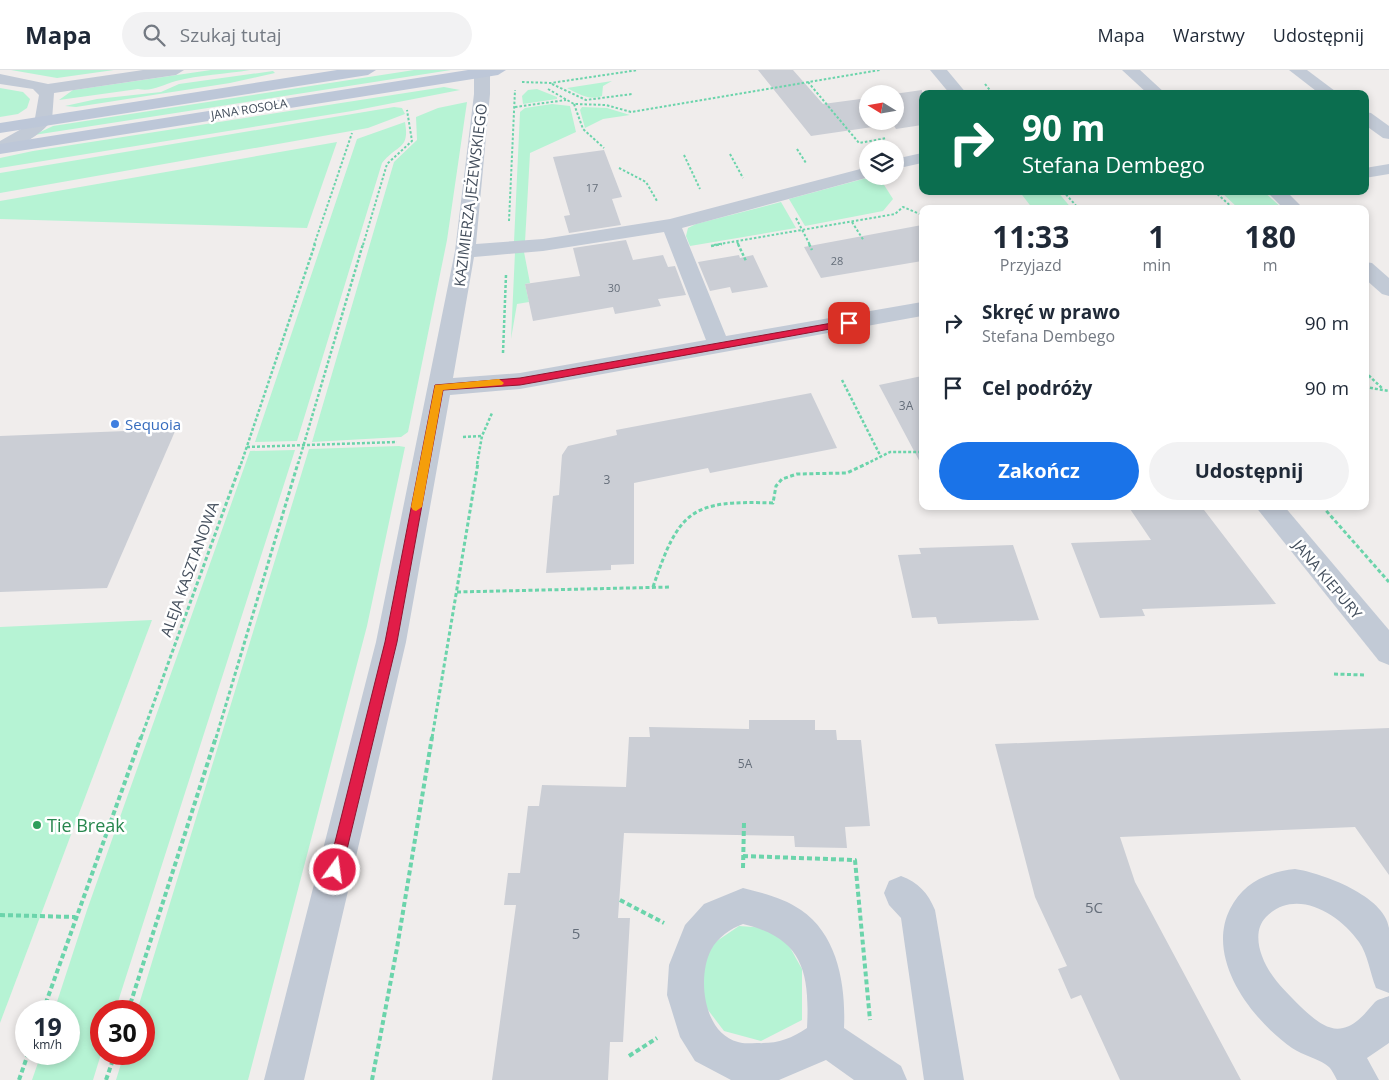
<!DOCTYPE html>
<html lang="pl">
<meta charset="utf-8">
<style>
body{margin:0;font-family:"Open Sans",sans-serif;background:#f2f2f3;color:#1f2937;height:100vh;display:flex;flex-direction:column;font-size:19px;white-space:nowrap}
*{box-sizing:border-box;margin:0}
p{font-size:16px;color:#747a83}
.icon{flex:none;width:28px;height:28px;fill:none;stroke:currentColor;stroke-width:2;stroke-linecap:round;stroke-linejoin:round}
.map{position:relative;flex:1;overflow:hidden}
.sheet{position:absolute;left:919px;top:135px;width:450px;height:305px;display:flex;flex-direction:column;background:#fff;border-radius:10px;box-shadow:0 2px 8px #0003}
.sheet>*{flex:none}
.banner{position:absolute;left:919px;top:20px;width:450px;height:105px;border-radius:10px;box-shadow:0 2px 8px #0003;background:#0b6e4f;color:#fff;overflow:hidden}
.needle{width:32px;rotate:281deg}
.tools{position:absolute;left:859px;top:15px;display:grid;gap:10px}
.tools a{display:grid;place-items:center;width:45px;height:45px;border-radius:50%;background:#fff;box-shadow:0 2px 8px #0003;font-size:25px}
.speed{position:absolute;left:15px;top:930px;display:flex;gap:10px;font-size:25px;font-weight:700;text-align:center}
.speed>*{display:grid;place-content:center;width:65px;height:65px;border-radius:50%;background:#fff;box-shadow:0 2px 8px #0003;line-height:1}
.speed small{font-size:12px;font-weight:400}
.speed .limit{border:8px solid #d22;background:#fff;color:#111}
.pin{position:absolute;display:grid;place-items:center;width:42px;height:42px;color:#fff;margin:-21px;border-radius:10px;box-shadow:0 2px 8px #0006}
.me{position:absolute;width:55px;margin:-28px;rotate:14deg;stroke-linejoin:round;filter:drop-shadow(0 0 4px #0008)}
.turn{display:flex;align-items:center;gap:18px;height:105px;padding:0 20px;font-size:22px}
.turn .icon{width:65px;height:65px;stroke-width:2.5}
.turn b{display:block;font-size:35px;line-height:42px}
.eta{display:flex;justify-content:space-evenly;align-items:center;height:85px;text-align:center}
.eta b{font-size:30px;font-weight:700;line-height:35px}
.cta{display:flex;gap:10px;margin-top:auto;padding:10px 20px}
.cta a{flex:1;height:58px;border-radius:30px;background:#1a73e8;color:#fff;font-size:20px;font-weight:700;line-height:58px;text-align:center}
.cta a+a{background:#f2f2f3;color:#1f2937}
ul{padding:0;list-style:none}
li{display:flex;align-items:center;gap:15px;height:65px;padding:0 20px}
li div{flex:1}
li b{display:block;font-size:19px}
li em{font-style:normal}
header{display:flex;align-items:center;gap:30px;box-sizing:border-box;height:70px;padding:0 25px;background:#fff;border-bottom:1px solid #e0e1e3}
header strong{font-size:24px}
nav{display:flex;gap:28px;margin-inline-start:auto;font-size:18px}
.search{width:350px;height:45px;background:#f2f2f3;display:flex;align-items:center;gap:12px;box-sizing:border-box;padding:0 18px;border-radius:28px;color:#747a83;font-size:19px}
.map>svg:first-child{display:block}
</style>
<header>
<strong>Mapa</strong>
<div class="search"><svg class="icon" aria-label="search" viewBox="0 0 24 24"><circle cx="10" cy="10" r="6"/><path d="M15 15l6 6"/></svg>Szukaj tutaj</div>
<nav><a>Mapa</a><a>Warstwy</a><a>Udostępnij</a></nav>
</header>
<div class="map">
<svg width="1389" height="1010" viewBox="0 0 1389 1010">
<rect width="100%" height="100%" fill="#f0edec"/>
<g fill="#b6f3d4">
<polygon points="11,0 114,0 57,8"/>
<path d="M211,0H250C226,4 199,5 176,11C162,15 152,22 138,19L59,30L73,20L81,19Z"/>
<polygon points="414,0 451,0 34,65 53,56"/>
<polygon points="273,1 275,3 230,13 76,37 65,36 97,29 161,22 179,14"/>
<path d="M612,11L603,16L602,26C589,31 579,24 567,18Z"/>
<polygon points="444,17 460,20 352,41 0,98 0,88 33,81"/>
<polygon points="0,18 23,22 30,29 27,38 18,44 0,47"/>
<polygon points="537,19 557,27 557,29 523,34 522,26 528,20"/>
<polygon points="467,32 447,170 408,362 401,367 312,372 394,92 417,70 416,47 438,38"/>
<polygon points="552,34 570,36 576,62 530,83 525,172 514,172 520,42 525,38"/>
<polygon points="394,37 402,38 405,44 368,58 0,123 0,103"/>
<polygon points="582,37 607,38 630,45 603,49 585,58 580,40"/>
<path d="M405,52C410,80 397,74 382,93L297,371L255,372L357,69Z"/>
<polygon points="337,72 307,158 0,149 0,131"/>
<polygon points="874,106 879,107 893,129 883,141 805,156 789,129"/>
<polygon points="1019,121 1057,121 1072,139 1033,139"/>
<polygon points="1220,121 1263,121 1283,139 1239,139"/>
<polygon points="781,132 796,158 690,176 686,166 688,158 696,154"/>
<polygon points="515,182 524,182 530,213 525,214 529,232 517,234 511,269"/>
<polygon points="399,376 405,377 367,556 248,1010 116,1010 124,984 144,984 144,941 137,941 309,379"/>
<polygon points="295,380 115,941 101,941 101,984 93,1010 32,1010 41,984 69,984 69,941 54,941 87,840 250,381"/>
<polygon points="152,550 0,953 0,557"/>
<polygon points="739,856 766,858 788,874 802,899 802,950 761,971 724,961 705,936 702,900 711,875"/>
</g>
<g fill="#cbced5">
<polygon points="758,0 793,0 823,34 868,28 868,51 895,51 894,24 922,20 922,55 896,59 893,54 811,66"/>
<polygon points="604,80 622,127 612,129 621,155 569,163 564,146 570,145 553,87"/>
<polygon points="922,155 922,191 821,208 804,177"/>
<polygon points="626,170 633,190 663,185 668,197 675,196 686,225 658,229 661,236 615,244 613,237 533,251 525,214 580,206 573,178"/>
<polygon points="739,185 740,188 753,185 768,217 732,223 730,217 710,221 698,192"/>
<polygon points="922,306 922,396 879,315"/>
<polygon points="811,323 837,378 710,403 708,398 634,413 634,494 611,495 611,500 546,503 553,426 559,425 562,385 568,376 617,365 616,360"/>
<polygon points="176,359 107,518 0,522 0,366"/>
<polygon points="1128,436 1201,436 1276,534 1142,539 1145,546 1100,548 1071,473 1151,470"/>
<polygon points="1013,475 1039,550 938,554 936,547 912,548 898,485 921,484 919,478"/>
<polygon points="749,650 815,650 815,660 836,660 837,670 861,670 870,756 845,757 847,778 795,777 794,766 624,763 618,848 630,848 623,972 610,972 608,1010 492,1010 516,835 504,835 508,803 520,803 528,736 539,736 542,715 626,717 629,667 650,667 649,657 749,659"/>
<polygon points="1389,658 1389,805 1355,757 1120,767 1135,812 1241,1010 1120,1010 1081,925 1071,929 1058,899 1067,896 1035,827 995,674"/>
</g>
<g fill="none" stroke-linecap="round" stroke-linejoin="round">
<g stroke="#6bd4ab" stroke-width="2" stroke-dasharray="2.5 2" stroke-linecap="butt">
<polyline points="522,12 551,13 638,0"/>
<polyline points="808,12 859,73 887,68"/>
<polyline points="552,14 586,30 632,24"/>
<polyline points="985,14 993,24"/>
<polyline points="548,19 574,34 606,35 631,42 880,0"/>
<polyline points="574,34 583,59 604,78"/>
<polyline points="515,37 566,30"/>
<polyline points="797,79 806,93"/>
<polyline points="730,84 743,108"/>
<polyline points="684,85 700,119"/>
<polyline points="619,98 646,112 657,131"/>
<polyline points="1063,121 1079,139"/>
<polyline points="1214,121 1234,139"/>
<polyline points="796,148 810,175"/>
<polyline points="509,151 515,20"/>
<polyline points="852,152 864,171"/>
<polyline points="737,172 739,175"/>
<polyline points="314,175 352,63"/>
<polyline points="363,175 387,94 412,71 407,40"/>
<polyline points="714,175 895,144 903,137 922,145"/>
</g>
<g stroke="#6bd4ab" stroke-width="2.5" stroke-dasharray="3 2" stroke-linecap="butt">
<polyline points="738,174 746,191"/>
<polyline points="809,174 812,180"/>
<polyline points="711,176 722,174"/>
<polyline points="503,283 506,205"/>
<polyline points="1365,302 1383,319"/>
<polyline points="842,310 880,385"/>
<polyline points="1365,317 1389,321"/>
<polyline points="463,367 482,366"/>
<polyline points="247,377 397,372"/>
<polyline points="241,394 315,174"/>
<polyline points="298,394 363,174"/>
<polyline points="477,394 482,366 492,343"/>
<polyline points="866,394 890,382 922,382"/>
</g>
<g stroke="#6bd4ab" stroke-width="3" stroke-dasharray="4 2.5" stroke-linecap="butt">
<polyline points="1322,436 1389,512"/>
<path d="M653,517C679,440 691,430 773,433L776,416L782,409L797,404L847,403L868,393"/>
<polyline points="457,522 671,517"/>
<polyline points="1334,604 1364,605"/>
<polyline points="141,668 241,393"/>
<polyline points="216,668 298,393"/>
<polyline points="432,668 478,393"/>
</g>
<g stroke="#6bd4ab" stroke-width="4" stroke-dasharray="5 3" stroke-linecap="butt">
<polyline points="743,786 855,790 870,950"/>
<polyline points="743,798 744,753"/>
<polyline points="620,830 664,853"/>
<polyline points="0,845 75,847"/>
<polyline points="43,941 141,667"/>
<polyline points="128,941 216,667"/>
<polyline points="629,986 657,968"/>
<polyline points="19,1010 28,984"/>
<polyline points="106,1010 115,984"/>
<polyline points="372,1010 397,878 432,667"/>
</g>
<g fill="#c2cad6" fill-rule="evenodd">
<path d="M143,0H184L176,5L54,23L52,50C41,65 17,79 0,83V71L23,58L35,48L39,25L33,19L0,14V4L48,14Z"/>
<path d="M474,0H490V24L476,174L543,169L670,149L868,97V106H873L682,158L726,266L922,232V246L520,319L450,325L406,572L304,1010H264L376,572L455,181L474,24ZM664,162L706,270L520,303L453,308L474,187L543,181Z"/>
<polygon points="930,0 947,0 967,24 950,24"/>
<polygon points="1122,0 1140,0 1166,24 1148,24"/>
<polygon points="1289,0 1307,0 1339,24 1320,24"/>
<polygon points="1365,42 1371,43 1389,56 1389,69 1383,68 1365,55"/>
<polygon points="922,83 922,93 895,99 895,89"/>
<polygon points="1389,94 1389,104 1365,108 1365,98"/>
<polygon points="1266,121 1286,121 1304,139 1284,139"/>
<polygon points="1365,192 1372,193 1389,208 1389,226 1382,224 1365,209"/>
<polygon points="1255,436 1284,436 1389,560 1389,595 1379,591"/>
<path d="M1295,799C1322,803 1385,826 1389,858C1389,878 1389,902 1389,923L1376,918C1370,903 1368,885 1359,872C1339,843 1295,817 1266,847C1256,857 1257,873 1262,886C1269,906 1286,922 1301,937C1312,947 1327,962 1343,958C1357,955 1366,942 1375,932C1378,929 1385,928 1389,926V973L1367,988L1379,1010H1337C1335,1006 1332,1000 1329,997C1322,990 1302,985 1292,978C1252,950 1205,889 1230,839C1243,813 1267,802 1295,799Z"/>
<path d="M901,806C918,812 928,823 935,840L964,1010H924L901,848L889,835L884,823L889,811Z"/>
<path d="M743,818C763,823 784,828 801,840C838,865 846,916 844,958L901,996L907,1010H854L826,990L779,1010H731L695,991L680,967L667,925L669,895L685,855L704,834ZM743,854C802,868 810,901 807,958C791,969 776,974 757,973C751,973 743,974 738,972C703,963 697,907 711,880C718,867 730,859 743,854Z"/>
</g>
<g fill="#bdc7d8" fill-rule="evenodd">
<polygon points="337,0 376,0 368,5 0,63 0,53"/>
<polygon points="468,0 506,0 498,5 0,84 0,74"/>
</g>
</g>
<polygon fill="#e11d48" stroke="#92132f" points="849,250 853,253 852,255 520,315 443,320 397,572 342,800 340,806 335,808 330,806 328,800 385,572 435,315 520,308"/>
<polygon fill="#f59e0b" points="499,309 504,313 502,315 443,320 422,437 416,441 413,440 411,437 435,315"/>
<circle fill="#3f7fe0" stroke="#fff" stroke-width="2" cx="115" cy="354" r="5"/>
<circle fill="#2e9e5b" stroke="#fff" stroke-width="2" cx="37" cy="755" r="5"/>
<g text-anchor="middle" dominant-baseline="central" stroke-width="5" stroke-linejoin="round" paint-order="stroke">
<g font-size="11" fill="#656e7a">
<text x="592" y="117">17</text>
<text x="837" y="190">28</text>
<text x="614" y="217">30</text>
</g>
<g font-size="12" fill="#434e5c" stroke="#fff">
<text transform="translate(249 39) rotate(-9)">JANA ROSOŁA</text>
</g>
<g font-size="12" fill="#656e7a">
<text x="906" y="335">3A</text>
<text x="607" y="409">3</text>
<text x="745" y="693">5A</text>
</g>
<g font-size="15" fill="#434e5c" stroke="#fff">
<text transform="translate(470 125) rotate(-83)">KAZIMIERZA JEŻEWSKIEGO</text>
<text transform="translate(189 499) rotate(-70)">ALEJA KASZTANOWA</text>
<text transform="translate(1328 509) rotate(50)">JANA KIEPURY</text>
</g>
<g font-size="15" fill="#366cbe" stroke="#fff" text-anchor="start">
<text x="125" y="354">Sequoia</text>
</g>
<g font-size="15" fill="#656e7a">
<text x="1094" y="837">5C</text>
<text x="576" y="863">5</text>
</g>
<g font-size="18" fill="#27864d" stroke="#fff" text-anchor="start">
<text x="47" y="755">Tie Break</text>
</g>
</g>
</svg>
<div class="tools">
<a><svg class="needle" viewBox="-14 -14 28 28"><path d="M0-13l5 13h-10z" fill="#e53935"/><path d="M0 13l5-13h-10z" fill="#747a83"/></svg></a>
<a><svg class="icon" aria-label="layers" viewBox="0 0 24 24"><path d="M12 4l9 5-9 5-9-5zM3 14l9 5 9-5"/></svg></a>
</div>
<div class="speed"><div>19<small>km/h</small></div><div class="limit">30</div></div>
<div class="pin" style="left:849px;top:253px;background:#d93025"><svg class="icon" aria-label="arrive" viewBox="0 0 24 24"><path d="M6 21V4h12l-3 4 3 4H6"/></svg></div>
<svg class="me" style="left:335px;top:800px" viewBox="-20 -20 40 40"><circle r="17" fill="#e11d48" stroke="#fff" stroke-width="3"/><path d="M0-11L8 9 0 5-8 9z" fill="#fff"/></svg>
<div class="banner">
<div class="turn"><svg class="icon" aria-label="right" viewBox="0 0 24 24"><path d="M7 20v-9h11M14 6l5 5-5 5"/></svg><div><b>90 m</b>Stefana Dembego</div></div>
</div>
<section class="sheet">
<div class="eta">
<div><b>11:33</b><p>Przyjazd</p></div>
<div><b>1</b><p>min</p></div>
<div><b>180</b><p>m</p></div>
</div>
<ul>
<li><svg class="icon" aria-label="right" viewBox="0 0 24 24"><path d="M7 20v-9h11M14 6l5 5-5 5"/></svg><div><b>Skręć w prawo</b><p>Stefana Dembego</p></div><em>90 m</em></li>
<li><svg class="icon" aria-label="arrive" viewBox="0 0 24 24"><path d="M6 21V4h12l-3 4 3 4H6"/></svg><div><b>Cel podróży</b></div><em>90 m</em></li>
</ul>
<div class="cta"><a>Zakończ</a><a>Udostępnij</a></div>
</section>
</div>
